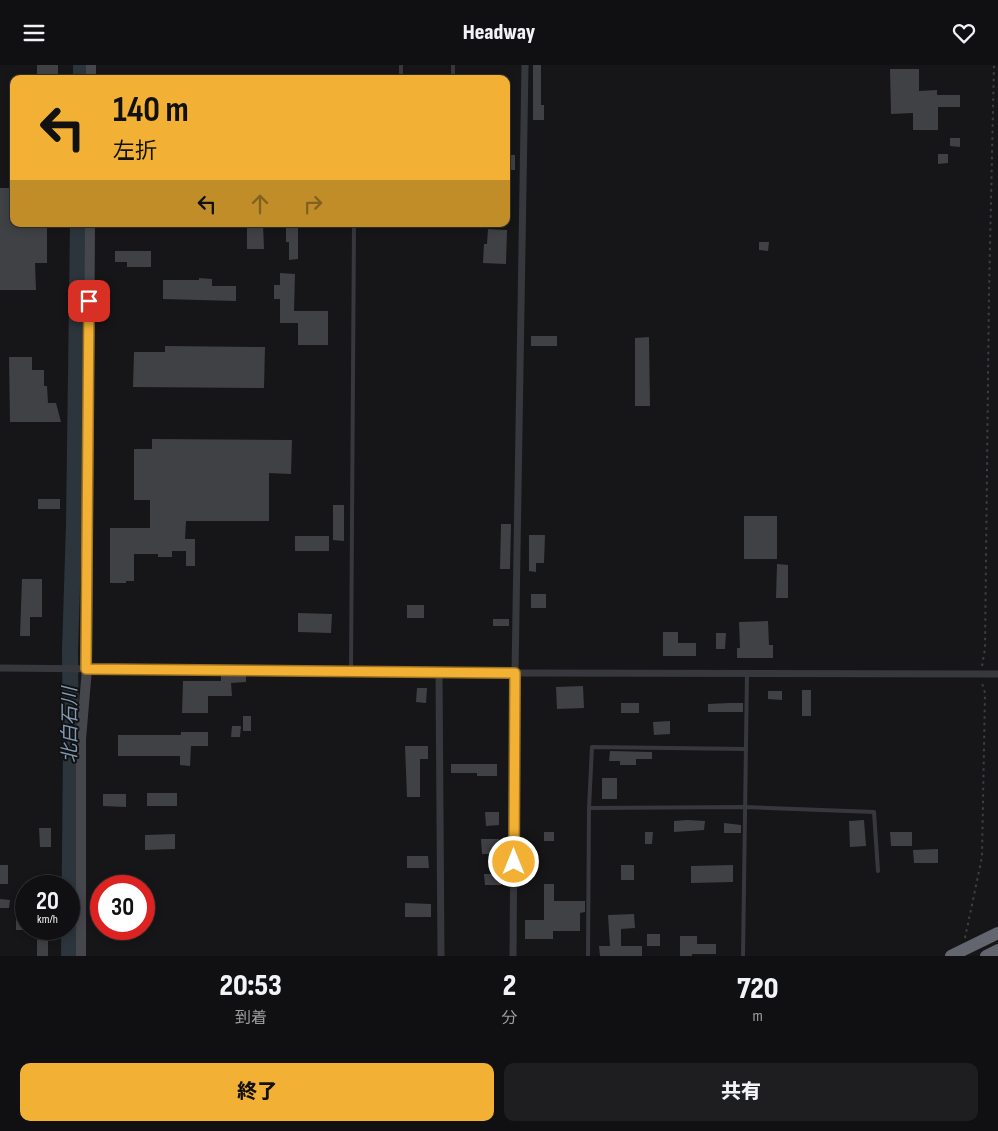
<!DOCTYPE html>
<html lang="ja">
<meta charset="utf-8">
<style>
body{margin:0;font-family:"Sofia Sans Condensed","Noto Sans JP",sans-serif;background:#1e1e20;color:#f1f3f6;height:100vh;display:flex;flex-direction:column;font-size:19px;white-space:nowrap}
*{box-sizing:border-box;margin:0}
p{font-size:16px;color:#9c9d9f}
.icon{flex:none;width:28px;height:28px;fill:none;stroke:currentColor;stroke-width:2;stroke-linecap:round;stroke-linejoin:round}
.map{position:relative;height:891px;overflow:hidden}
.sheet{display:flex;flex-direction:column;background:#101012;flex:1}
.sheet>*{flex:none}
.banner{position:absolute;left:10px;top:10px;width:500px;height:152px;border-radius:10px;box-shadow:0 2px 8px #0003,0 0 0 1px #303032;background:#f2b134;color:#111;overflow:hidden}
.speed{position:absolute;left:15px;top:810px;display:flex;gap:10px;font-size:25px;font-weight:700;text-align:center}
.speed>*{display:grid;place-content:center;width:65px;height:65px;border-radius:50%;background:#101012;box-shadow:0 2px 8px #0003,0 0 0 1px #303032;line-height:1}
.speed small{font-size:12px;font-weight:400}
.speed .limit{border:8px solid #d22;background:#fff;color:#111}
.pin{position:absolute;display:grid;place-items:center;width:42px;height:42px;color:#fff;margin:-21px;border-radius:10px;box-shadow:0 2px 8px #0006}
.me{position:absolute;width:55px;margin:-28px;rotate:0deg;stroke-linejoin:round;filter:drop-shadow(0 0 4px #0008)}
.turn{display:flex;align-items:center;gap:18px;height:105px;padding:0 20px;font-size:22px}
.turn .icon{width:65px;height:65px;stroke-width:2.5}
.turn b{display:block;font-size:35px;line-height:42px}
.lanes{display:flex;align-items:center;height:48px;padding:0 20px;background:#0003;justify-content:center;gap:25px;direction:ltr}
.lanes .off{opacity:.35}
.eta{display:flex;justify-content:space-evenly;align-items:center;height:85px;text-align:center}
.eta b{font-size:30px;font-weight:800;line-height:35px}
.button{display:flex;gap:10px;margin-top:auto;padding:10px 20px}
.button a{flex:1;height:58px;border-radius:10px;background:#f2b134;color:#111;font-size:20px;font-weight:800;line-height:58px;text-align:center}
.button a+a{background:#1e1e20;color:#f1f3f6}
header{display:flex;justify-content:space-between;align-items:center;height:65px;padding:0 20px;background:#101012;font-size:22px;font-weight:800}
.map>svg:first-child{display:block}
</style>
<header><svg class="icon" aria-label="menu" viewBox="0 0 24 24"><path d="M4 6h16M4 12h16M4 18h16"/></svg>Headway<svg class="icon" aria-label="heart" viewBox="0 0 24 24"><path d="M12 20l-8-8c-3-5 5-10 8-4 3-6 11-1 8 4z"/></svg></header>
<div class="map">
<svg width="998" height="891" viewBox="0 0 998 891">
<rect width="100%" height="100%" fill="#161618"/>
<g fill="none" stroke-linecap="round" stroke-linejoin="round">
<g stroke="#2c353c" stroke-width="16">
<polyline points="81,0 81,14"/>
<polyline points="69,891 71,685 70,586 74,459 78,159"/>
</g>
</g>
<g fill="#404145">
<rect x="37" y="0" width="21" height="14"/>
<polygon points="533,0 541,0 541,40 544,40 544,55 533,55"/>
<polygon points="890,4 919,4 919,26 937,25 937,30 960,30 960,42 938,42 938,65 913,65 913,48 891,49"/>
<polygon points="950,73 960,73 960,82 950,81"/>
<polygon points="938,89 948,89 948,98 938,99"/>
<polygon points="506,90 515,90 515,105 508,105"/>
<polygon points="0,123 14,123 14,159 47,159 47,198 35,198 36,225 0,225"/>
<polygon points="247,159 263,159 264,184 247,184"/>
<polygon points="286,159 298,159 298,194 289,195 289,177 286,177"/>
<polygon points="488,164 507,165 506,199 483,198 484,179 487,179"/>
<polygon points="759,177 769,177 768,186 759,185"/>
<polygon points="115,186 151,186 151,202 127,202 127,197 115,197"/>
<polygon points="280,208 295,209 294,246 328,246 328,280 298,280 298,258 280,258 280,234 274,234 274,220 280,220"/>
<polygon points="199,213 212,214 212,221 236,221 236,236 163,234 163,215 199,215"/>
<rect x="531" y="271" width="26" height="10"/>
<polygon points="649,272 650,341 635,341 635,273"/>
<polygon points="165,281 265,282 264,323 133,322 134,287 165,287"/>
<polygon points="9,292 32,292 32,305 44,305 44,321 47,321 48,338 56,338 61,357 10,357"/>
<polygon points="152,374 292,375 291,409 269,408 269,456 186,456 185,474 195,474 195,501 186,501 186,486 172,486 172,492 158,492 158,489 134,489 134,516 126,516 126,518 110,518 110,463 150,463 150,435 134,435 134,384 152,384"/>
<rect x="38" y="434" width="22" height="10"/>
<polygon points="333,440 344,440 344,476 333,475"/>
<rect x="744" y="451" width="33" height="43"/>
<polygon points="501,459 511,459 510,504 500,504"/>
<polygon points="529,470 545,470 544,498 536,498 536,507 529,506"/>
<rect x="295" y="471" width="34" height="15"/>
<polygon points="777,499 788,500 788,533 776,533"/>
<polygon points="22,514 42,514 42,552 30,552 30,571 20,571"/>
<rect x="531" y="529" width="15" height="14"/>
<rect x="407" y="540" width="17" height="13"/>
<polygon points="298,548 332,549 331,568 298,567"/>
<rect x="493" y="554" width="16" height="7"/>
<polygon points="768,556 769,580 773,580 773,593 737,593 737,583 740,583 739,557"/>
<polygon points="663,567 678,567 678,578 696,578 696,591 663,591"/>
<polygon points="716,568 726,568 725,584 716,584"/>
<polygon points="221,611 246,611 246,617 231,618 232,631 208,631 208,648 182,648 183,616 221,616"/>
<polygon points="583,621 584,643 557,644 556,622"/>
<polygon points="417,623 427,623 426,638 416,637"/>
<rect x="802" y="625" width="9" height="26"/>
<polygon points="768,626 782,626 782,635 768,634"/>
<rect x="621" y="638" width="18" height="10"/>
<polygon points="729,638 743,638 743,647 708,647 708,639"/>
<rect x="243" y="651" width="8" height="15"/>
<polygon points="670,656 670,669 654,670 653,657"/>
<polygon points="232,661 241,661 240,672 231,672"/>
<polygon points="181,667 208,667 208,681 191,681 190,701 180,700 180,691 118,691 118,670 181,670"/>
<polygon points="405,681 428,681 428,694 420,694 420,732 407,732"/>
<polygon points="610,686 652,687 652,694 636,694 636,700 620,700 620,696 609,696"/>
<polygon points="451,699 497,699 497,711 477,711 477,708 451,708"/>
<rect x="602" y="713" width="15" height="21"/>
<rect x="147" y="728" width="30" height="13"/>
<polygon points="103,729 126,729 126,742 103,741"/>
<polygon points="485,747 499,747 499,760 486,761"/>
<polygon points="687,755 705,756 704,765 674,767 674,756"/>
<polygon points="864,755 866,781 850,782 849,756"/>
<polygon points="724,758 741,760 741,768 724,768"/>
<polygon points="39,763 51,763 51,782 40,782"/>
<rect x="544" y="767" width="10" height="9"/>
<polygon points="645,767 653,767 652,779 645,779"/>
<polygon points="890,767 912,767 912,781 891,781"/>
<polygon points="175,769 175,784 145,785 145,770"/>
<polygon points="481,774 499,774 499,789 482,789"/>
<polygon points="938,784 938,798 914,798 913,785"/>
<polygon points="407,791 428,791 429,803 407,803"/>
<rect x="0" y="800" width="8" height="19"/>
<rect x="621" y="800" width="13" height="15"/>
<polygon points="733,800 733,817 691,818 691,801"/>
<polygon points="484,809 501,809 501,820 485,820"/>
<polygon points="544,819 554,819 554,836 585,836 585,847 580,848 580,866 553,866 553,874 525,874 525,855 544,855"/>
<polygon points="0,834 10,835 9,843 0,843"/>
<polygon points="405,838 431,839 431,852 405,852"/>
<polygon points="634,849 635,863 621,864 621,881 642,881 642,891 600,891 599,881 610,881 608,850"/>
<rect x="16" y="852" width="10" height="13"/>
<polygon points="112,864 127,864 127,871 112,872"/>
<rect x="647" y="869" width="13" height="12"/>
<polygon points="680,871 697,871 697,879 716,879 716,889 692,889 692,891 680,891"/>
<polygon points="48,874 48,891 37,891 37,875"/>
</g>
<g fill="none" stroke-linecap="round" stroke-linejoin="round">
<g stroke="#3d3f44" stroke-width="2" stroke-dasharray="2.5 4" stroke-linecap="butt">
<polyline points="982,601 985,584 989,227 994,0"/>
<polyline points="965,873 982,792 985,628 982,618"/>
</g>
<g stroke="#37383d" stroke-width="4">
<polyline points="401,14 401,0"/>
<polyline points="453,14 453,0"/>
<polyline points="351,606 354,159"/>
<polyline points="589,743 745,742 874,747 878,806"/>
<polyline points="588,891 589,743 592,682 745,684"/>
<polyline points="743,891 747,608"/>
</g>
<g stroke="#37383d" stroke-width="7">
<polyline points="0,603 515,608 998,609"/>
<polyline points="439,607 441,891"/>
<polyline points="513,891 515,608 525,0"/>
</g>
<g stroke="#45474d" stroke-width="10">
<polyline points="91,14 91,0"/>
<polyline points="81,891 81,674 87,604 90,159"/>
</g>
<polyline stroke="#63666e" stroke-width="12" points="986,891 998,885"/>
<polyline stroke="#63666e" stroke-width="12" points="951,891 998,868"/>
</g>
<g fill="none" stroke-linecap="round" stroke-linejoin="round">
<defs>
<polyline id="route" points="89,236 86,604 515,608 514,797"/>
</defs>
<use href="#route" stroke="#9d7322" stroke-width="12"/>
<use href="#route" stroke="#f2b134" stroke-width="9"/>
</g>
<g text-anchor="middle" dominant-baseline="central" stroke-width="4" stroke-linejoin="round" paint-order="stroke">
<g font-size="19" font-style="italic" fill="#7f9bb3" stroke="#111113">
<text transform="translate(70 660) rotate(-90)">北白石川</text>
</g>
</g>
</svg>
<div class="speed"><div>20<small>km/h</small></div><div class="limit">30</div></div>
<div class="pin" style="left:89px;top:236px;background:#d93025"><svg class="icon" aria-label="arrive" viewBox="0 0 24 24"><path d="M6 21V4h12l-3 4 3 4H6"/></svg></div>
<svg class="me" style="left:514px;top:797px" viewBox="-20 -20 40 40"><circle r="17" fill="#f2b134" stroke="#fff" stroke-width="3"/><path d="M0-11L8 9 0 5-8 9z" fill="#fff"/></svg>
<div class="banner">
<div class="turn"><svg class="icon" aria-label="left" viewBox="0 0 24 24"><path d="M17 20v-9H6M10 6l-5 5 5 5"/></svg><div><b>140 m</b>左折</div></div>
<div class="lanes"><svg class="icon" aria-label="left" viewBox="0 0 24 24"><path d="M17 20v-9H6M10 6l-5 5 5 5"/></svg><svg class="icon off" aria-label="ahead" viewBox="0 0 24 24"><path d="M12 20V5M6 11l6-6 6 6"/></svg><svg class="icon off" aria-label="right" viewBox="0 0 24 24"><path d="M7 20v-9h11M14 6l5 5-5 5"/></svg></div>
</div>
</div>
<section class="sheet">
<div class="eta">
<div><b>20:53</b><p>到着</p></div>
<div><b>2</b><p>分</p></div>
<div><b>720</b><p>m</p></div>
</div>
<div class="button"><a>終了</a><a>共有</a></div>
</section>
